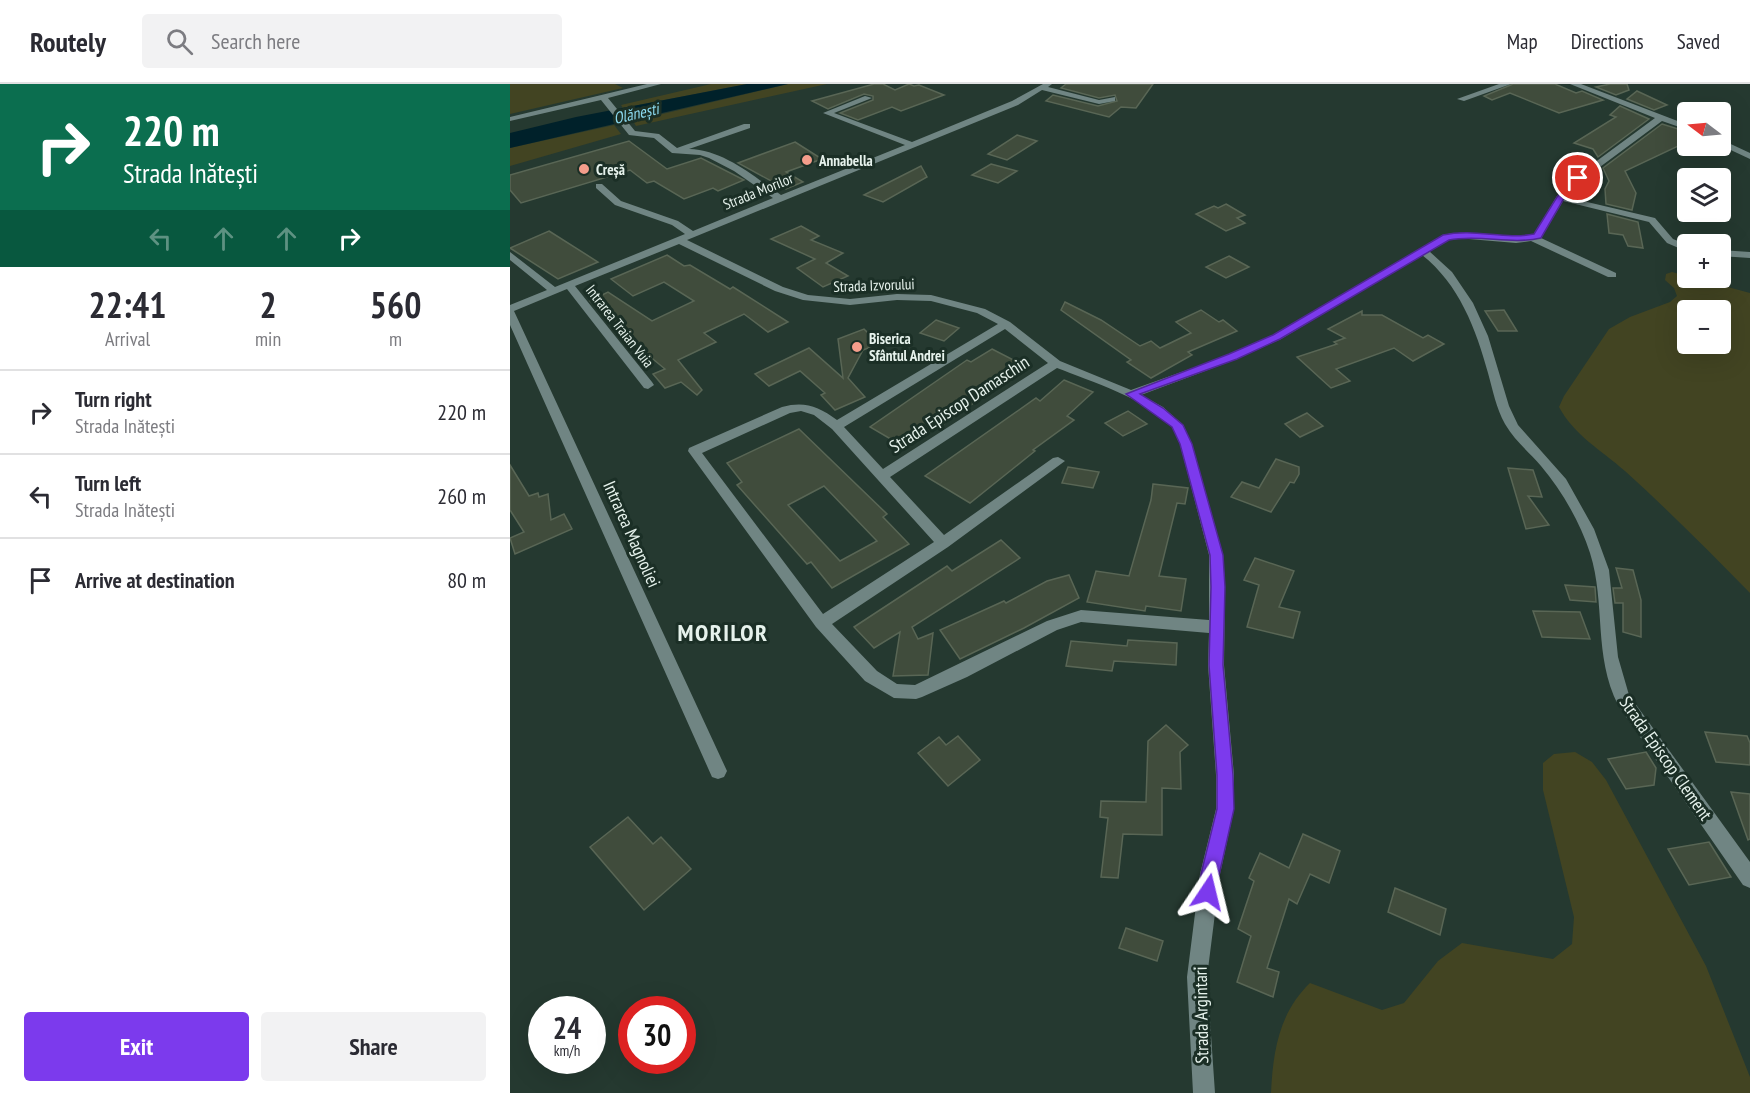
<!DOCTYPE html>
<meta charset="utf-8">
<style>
body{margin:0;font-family:"PT Sans Narrow",sans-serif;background:#f2f2f3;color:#2b2b33;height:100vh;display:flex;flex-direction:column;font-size:22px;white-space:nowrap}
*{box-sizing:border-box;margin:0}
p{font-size:20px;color:#7c7c81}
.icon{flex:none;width:33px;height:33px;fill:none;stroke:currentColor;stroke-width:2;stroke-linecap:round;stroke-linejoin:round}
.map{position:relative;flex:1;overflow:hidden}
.drawer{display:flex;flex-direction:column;background:#fff;width:510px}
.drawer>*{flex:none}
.hud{background:#0b6e4f;color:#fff;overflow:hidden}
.needle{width:39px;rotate:286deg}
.fabs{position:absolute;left:1167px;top:18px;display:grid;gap:12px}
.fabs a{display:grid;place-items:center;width:54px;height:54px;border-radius:6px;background:#fff;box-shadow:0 6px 24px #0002;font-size:30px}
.speed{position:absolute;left:18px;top:912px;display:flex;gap:12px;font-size:30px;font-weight:700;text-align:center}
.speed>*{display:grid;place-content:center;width:78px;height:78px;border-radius:50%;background:#fff;box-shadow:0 6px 24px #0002;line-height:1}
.speed small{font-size:15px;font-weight:400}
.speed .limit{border:9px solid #d22;background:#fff;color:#111}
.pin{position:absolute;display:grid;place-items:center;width:51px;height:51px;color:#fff;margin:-26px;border:3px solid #fff;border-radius:50%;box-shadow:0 2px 6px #0007}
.me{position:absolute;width:66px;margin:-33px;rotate:10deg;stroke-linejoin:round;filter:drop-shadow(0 0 4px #0008)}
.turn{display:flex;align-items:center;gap:21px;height:126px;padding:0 24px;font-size:27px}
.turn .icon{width:78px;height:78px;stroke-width:2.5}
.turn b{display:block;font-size:42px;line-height:51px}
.lanes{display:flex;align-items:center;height:57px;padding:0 24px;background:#0003;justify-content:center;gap:30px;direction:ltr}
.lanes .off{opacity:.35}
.eta{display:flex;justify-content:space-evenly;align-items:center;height:102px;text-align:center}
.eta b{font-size:36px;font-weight:700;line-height:42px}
.cta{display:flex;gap:12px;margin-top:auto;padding:12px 24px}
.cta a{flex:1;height:69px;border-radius:6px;background:#7c3aed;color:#fff;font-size:24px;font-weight:700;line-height:69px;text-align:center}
.cta a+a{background:#f2f2f3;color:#2b2b33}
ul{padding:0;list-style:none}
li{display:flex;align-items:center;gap:18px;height:84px;padding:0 24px;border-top:2px solid #e1e1e2}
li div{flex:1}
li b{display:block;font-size:22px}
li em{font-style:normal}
header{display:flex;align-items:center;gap:36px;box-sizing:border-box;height:84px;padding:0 30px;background:#fff;border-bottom:2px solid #e1e1e2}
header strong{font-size:28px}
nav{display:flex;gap:33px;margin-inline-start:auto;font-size:21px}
.search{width:420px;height:54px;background:#f2f2f3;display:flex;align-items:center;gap:15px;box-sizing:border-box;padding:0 21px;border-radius:6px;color:#7c7c81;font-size:22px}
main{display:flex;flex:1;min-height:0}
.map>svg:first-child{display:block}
</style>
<header>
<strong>Routely</strong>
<div class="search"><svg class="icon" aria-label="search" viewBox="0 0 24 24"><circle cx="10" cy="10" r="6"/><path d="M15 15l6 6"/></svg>Search here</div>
<nav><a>Map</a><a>Directions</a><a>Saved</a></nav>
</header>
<main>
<section class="drawer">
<div class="hud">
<div class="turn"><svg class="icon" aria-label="right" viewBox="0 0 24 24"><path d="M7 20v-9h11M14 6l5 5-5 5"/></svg><div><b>220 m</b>Strada Inătești</div></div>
<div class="lanes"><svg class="icon off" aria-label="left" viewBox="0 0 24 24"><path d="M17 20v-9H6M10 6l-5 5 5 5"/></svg><svg class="icon off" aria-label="ahead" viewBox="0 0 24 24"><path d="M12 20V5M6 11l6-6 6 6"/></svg><svg class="icon off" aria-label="ahead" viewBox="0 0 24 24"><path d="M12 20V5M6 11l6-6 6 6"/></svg><svg class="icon" aria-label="right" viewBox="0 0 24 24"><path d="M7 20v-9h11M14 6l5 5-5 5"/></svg></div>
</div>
<div class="eta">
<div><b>22:41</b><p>Arrival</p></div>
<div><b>2</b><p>min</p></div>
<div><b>560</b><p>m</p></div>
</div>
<ul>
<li><svg class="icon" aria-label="right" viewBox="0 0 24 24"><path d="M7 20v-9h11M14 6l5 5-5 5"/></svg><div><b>Turn right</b><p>Strada Inătești</p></div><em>220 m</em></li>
<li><svg class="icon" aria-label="left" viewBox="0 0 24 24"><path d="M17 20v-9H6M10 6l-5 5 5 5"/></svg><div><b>Turn left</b><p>Strada Inătești</p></div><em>260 m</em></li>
<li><svg class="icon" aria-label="arrive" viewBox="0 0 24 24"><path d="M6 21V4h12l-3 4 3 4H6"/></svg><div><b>Arrive at destination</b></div><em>80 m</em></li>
</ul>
<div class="cta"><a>Exit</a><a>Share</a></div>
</section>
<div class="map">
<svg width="1240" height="1009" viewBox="0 0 1240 1009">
<rect width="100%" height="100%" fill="#253930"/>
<g fill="#424422" fill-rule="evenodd">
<polygon points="0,0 105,0 113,4 0,30"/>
<polygon points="201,0 237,0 113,24 111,21"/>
<polygon points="278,0 317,0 126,42 123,37"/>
<polygon points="104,41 111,50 0,82 0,64"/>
<path d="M1162,188L1240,209V509C1199,467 1158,426 1115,387C1091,366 1064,351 1049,323L1054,312L1099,245L1120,233L1160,218L1167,212L1164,204L1155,196L1156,190ZM1210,226V260H1178V226Z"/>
<path d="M1065,668L1082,678L1096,696L1196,882L1240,993V1009H761C763,967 769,929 800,899L872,926L894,919L928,877L952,859L1043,875L1062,860L1064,833L1033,706V679L1044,670Z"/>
</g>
<polygon fill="#00212a" points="237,0 278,0 0,64 0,49 66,33"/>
<g fill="#404c3c" stroke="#596655" stroke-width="1.5" fill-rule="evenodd">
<polygon points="364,0 373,0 385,6 399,0 404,2 409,1 434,11 391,27 382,23 348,36 330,29 363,16 363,12 354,10 318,25 302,17"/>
<polygon points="556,0 643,0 626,24 611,23 599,33 536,17 543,11 588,22 607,17 605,11 589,14 551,4"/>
<polygon points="1003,0 1045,0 1066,9 1072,7 1093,16 1049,29 1000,9 982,16 974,12"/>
<polygon points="1100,0 1117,0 1119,6 1106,11 1086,3"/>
<polygon points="1127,7 1157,21 1144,26 1117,15"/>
<polygon points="1110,22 1139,35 1088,73 1083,65 1064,59 1106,33 1100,31"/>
<polygon points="1152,40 1178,48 1178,67 1168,62 1115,87 1126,109 1122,126 1096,120 1095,105 1099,97 1093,84"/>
<polygon points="507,51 527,57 497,76 478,70"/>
<polygon points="119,57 157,85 191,74 234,96 208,107 203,104 174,115 144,97 137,99 120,86 11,119 0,106 0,91"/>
<polygon points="285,58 312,75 276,88 293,98 276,105 228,79"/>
<polygon points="481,80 507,87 488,99 462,91"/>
<polygon points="411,82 417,93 373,118 354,111"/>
<polygon points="716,120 735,131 727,134 735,139 716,147 686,130 704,122 708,124"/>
<polygon points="1097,130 1128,138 1133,164 1118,162 1113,151 1099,149"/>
<polygon points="291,142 309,152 301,156 333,169 316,179 338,192 313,203 287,184 305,175 261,155"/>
<polygon points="39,147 88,178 48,195 0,164"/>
<polygon points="157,171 174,182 180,181 220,205 223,203 278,238 258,248 234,230 194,249 206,258 168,276 192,306 187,311 171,298 155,304 143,290 155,285 116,253 122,250 80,217 98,208 142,237 184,217 154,198 123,212 101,195"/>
<polygon points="719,172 739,183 716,194 696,183"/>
<polygon points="555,218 591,236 630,262 641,257 650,264 681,249 666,238 691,226 709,238 713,236 727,247 678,268 682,271 641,294 617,278 621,276 551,226"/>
<polygon points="994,226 1007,247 988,247 975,227"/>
<polygon points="852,227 852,231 872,231 913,254 918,251 934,260 903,277 884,264 826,285 840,297 821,304 787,273 827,260 824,258 835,254 818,245"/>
<polygon points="426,236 449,244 434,257 410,249"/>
<polygon points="354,245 363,254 363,262 353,266 338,294 355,313 325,326 311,311 315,309 290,287 259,302 245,290 299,264 333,294 328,255"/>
<polygon points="482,265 511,280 492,294 496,296 431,342 428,341 396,364 360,343 457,276 461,278"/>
<polygon points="554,296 583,308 557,332 564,336 523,366 525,367 460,419 415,392 526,314 530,317"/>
<polygon points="618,327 637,340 613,352 595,339"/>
<polygon points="797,329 813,342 790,353 775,340"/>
<path d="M289,345L377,430L373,433L399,460L322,504L301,478L297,480L227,401L232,398L217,379ZM314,402L367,457L330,477L278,421Z"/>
<polygon points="766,375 789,383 789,390 784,399 780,398 761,428 721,413 732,398 749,404"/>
<polygon points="0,381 19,412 28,409 29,413 38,410 41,436 54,430 62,445 5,470 0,454 14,448 0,426"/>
<polygon points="558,383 589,388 583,404 552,399"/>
<polygon points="998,384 1023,386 1032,413 1018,412 1039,441 1016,445"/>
<polygon points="643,400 678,404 675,420 667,419 649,492 676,495 671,527 636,522 635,527 577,518 586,487 619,492 641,416"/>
<polygon points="491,456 510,474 402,543 408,555 423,549 418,591 383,592 390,548 364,564 344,543 437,482 442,487"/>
<polygon points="745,474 784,487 769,523 790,528 783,554 737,543 749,501 734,496"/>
<polygon points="1106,484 1123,486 1131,516 1131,553 1113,548 1113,519 1105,519 1103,504 1112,504"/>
<polygon points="559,491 569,514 514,544 450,575 430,546 494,517 496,519 537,497"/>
<polygon points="1055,501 1085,503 1086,518 1060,516"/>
<polygon points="1023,527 1070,528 1080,555 1032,553"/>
<polygon points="618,556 667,559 666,581 604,577 602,587 556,582 561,557 617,562"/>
<polygon points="656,641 678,661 670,668 671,705 652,704 652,751 613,750 608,794 591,793 598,734 590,733 591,717 636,718 638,657"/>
<polygon points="1195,648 1237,652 1240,659 1240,681 1206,678"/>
<polygon points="448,652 470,676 438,702 408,669 429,653 436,661"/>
<polygon points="1136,668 1146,684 1144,701 1116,705 1098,675"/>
<polygon points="1221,708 1240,710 1240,755 1238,756"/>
<polygon points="118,733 143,760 151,753 181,785 134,826 80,763"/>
<polygon points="793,750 830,767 819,799 800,790 787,820 779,815 757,884 769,888 763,913 727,898 741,852 728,845 744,797 739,794 750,769 779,784"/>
<polygon points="1199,758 1221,793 1179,801 1158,765"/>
<polygon points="885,804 936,825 930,851 878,828"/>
<polygon points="616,844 653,857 647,877 609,864"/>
</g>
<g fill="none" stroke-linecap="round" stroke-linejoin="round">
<g fill="#708583" fill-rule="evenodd">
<path d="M137,0H151L98,14L125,47L149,50L167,64L234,40H240V44L179,65C214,66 243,92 271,111L395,61L313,29L355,12L362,14L324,29L402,58L502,17L533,0H542L538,3L589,16L605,13V17L589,20L532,6L508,21L177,156L273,203L298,211L340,215L387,210L421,211L475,225L500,238L550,277L621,306L719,271L763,251L933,151C963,144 994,159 1024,150L1047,112L1065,93L1145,34L1060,0H1071L1178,41V46L1152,37L1071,97L1056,113L1145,134L1163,155L1178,161V168L1157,159L1139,138L1053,117L1031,154L1106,189V193H1098L1021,157L1006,159L947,154L939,155L919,167L942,188L963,219L978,252L999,322L1008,341L1056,395L1084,445L1099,486L1108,573L1119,611L1240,778V804L1233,801L1108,621C1083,571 1096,520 1080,469C1070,438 1052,407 1031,382C1019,368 1005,357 995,340C986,324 983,307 978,289C966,245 949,200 912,171L771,255L727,275L631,311L653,323L673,341L682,360L713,471L715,503L714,581L724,691V725L710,790L697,893L705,1009H683L677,893L690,790L706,725V691L698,581L699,549L571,538L547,546L457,593L412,613L406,615L384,614L355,597L306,543L178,367L179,364L272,323C294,317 308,322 327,336L488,240L467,229L421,217L387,216L340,221L293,216L265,207L169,160L65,202L142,298L144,301L138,305L134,304L57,205L4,227L217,687L214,693L208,695L202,693L0,241V221L37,206L0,176V168L45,203L175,150L162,141L105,121L86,104V100H92L111,117L168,137L183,147L263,114L224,87L199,74L190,71L162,69L144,54L119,51L91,16L0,37V33ZM495,245L538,279L373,385L334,343ZM547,284C578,296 641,317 662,343C665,348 667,355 670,360L699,471V536L571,526L537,537L405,601L387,600L367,587L322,540L438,463L555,377L548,373L543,374L434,451L380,393ZM291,327L304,331L322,345L424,458L313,530L192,369L280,329Z"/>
<polygon points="989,0 1001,0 954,17 947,15"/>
<polygon points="1210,55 1240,69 1240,75 1210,61"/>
<polygon points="1210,166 1240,168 1240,174 1210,172"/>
</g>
</g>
<path fill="#7c3aed" stroke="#51269a" stroke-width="1.5" d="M1065,93L1072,94L1053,116L1031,154C1000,161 970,150 939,156L770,255L727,275L630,310L653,324L673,341L682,360L713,471L715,503L713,581L723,691L724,725L704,814L698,817L692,814L689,808L691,790L707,725V691L699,581L701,503L700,471L670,360L662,343L616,310L719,270L763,251L933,151C965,144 994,156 1024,150L1047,113Z"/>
<g fill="#f49d8b" stroke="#1b2f26" stroke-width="2">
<circle cx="297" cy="76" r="6"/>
<circle cx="74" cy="85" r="6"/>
<circle cx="347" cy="263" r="6"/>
</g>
<g text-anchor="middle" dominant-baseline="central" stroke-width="6" stroke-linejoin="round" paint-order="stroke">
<g font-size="15" font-weight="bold" fill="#e6f2ec" stroke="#1b2f26" text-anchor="start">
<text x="309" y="76">Annabella</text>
<text x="86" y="85">Creșă</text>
<text x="359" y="254">Biserica<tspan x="359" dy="17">Sfântul Andrei</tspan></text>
</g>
<g font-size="15" fill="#e6f2ec" stroke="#1b2f26">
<text transform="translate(248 107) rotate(-22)">Strada Morilor</text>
<text transform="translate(364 201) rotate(-2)">Strada Izvorului</text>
<text transform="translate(110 242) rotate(52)">Intrarea Traian Vuia</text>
</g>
<g font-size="16" font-style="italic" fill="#8cdaf0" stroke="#1b2f26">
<text transform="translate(126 29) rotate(-13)">Olănești</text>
</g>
<g font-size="18" fill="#e6f2ec" stroke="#1b2f26">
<text transform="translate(449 320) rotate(-33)">Strada Episcop Damaschin</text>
<text transform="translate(122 450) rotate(66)">Intrarea Magnoliei</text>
<text transform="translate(1156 674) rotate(55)">Strada Episcop Clement</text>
<text transform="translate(691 931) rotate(-91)">Strada Argintari</text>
</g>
<g font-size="24" font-weight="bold" letter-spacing="1.5" fill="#e6f2ec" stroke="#1b2f26">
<text x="213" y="548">MORILOR</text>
</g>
</g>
</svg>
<div class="fabs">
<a><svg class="needle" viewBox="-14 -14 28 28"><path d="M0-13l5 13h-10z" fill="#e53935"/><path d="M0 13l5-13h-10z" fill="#7c7c81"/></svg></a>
<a><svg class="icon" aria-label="layers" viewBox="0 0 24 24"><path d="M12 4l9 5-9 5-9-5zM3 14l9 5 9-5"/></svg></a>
<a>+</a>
<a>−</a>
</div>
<div class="speed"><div>24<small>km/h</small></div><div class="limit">30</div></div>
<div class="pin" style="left:1068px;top:94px;background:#d93025"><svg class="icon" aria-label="arrive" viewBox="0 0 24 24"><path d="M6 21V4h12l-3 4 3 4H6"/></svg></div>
<svg class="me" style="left:698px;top:808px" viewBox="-20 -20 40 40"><path d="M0-17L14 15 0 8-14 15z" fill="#7c3aed" stroke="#fff" stroke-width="4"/></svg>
</div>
</main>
